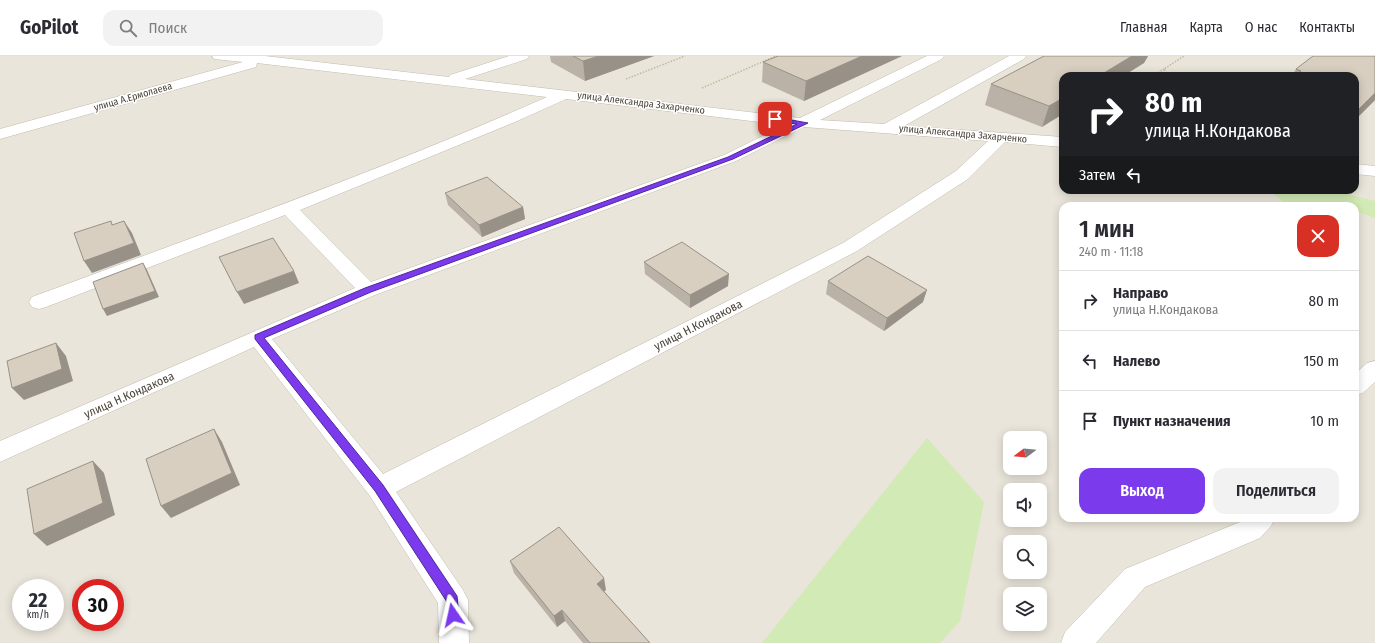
<!DOCTYPE html>
<html lang="ru">
<meta charset="utf-8">
<style>
body{margin:0;font-family:"Fira Sans Condensed",sans-serif;background:#f2f2f3;color:#2b2b33;height:100vh;display:flex;flex-direction:column;font-size:15px;white-space:nowrap}
*{box-sizing:border-box;margin:0}
p{font-size:13px;color:#7c7c81}
.icon{flex:none;width:22px;height:22px;fill:none;stroke:currentColor;stroke-width:2;stroke-linecap:round;stroke-linejoin:round}
.map{position:relative;flex:1;overflow:hidden}
.drawer{position:absolute;left:1059px;top:146px;width:300px;height:320px;display:flex;flex-direction:column;background:#fff;border-radius:12px;box-shadow:0 2px 10px #0003}
.drawer>*{flex:none}
.top-card{position:absolute;left:1059px;top:16px;width:300px;height:122px;border-radius:12px;box-shadow:0 2px 10px #0003;background:#202124;color:#fff;overflow:hidden}
.needle{width:26px;rotate:254deg}
.fabs{position:absolute;left:1003px;top:375px;display:grid;gap:8px}
.fabs a{display:grid;place-items:center;width:44px;height:44px;border-radius:8px;background:#fff;box-shadow:0 2px 10px #0003;font-size:20px}
.speed{position:absolute;left:12px;top:523px;display:flex;gap:8px;font-size:20px;font-weight:700;text-align:center}
.speed>*{display:grid;place-content:center;width:52px;height:52px;border-radius:50%;background:#fff;box-shadow:0 2px 10px #0003;line-height:1}
.speed small{font-size:10px;font-weight:400}
.speed .limit{border:6px solid #d22;background:#fff;color:#111}
.pin{position:absolute;display:grid;place-items:center;width:34px;height:34px;color:#fff;margin:-17px;border-radius:8px;box-shadow:0 2px 6px #0006}
.me{position:absolute;width:44px;margin:-22px;rotate:349deg;stroke-linejoin:round;filter:drop-shadow(0 0 3px #0008)}
.turn{display:flex;align-items:center;gap:14px;height:84px;padding:0 20px;font-size:18px}
.turn .icon{width:52px;height:52px;stroke-width:2.5}
.turn b{display:block;font-size:28px;line-height:34px}
.then{display:flex;align-items:center;height:38px;padding:0 20px;background:#0003;gap:8px;font-size:15px}
.round{display:grid;place-items:center;flex:none;width:42px;height:42px;border-radius:12px;background:#f2f2f3}
.overview{display:flex;align-items:center;justify-content:space-between;height:68px;padding:0 20px}
h1{font-size:24px;font-weight:600;line-height:30px}
.cta{display:flex;gap:8px;margin-top:auto;padding:8px 20px}
.cta a{flex:1;height:46px;border-radius:12px;background:#7c3aed;color:#fff;font-size:16px;font-weight:600;line-height:46px;text-align:center}
.cta a+a{background:#f2f2f3;color:#2b2b33}
ul{padding:0;list-style:none}
li{display:flex;align-items:center;gap:12px;height:60px;padding:0 20px;border-top:1px solid #e1e1e2}
li div{flex:1}
li b{display:block;font-size:15px}
li em{font-style:normal}
header{display:flex;align-items:center;gap:24px;box-sizing:border-box;height:56px;padding:0 20px;background:#fff;border-bottom:1px solid #e1e1e2}
header strong{font-size:19px}
nav{display:flex;gap:22px;margin-inline-start:auto;font-size:14px}
.search{width:280px;height:36px;background:#f2f2f3;display:flex;align-items:center;gap:10px;box-sizing:border-box;padding:0 14px;border-radius:12px;color:#7c7c81;font-size:15px}
.map>svg:first-child{display:block}
</style>
<header>
<strong>GoPilot</strong>
<div class="search"><svg class="icon" aria-label="search" viewBox="0 0 24 24"><circle cx="10" cy="10" r="6"/><path d="M15 15l6 6"/></svg>Поиск</div>
<nav><a>Главная</a><a>Карта</a><a>О нас</a><a>Контакты</a></nav>
</header>
<div class="map">
<svg width="1375" height="587" viewBox="0 0 1375 587">
<rect width="100%" height="100%" fill="#f6f3ec"/>
<path fill="#eae5da" fill-rule="evenodd" d="M0,0H1375V587H0ZM1063,20H1355V134H1063ZM1063,150H1355V462H1063ZM1010,382H1040V412H1010ZM1010,434H1040V464H1010ZM1010,486H1040V516H1010ZM21,532H55V566H21ZM81,532H115V566H81ZM1010,538H1040V568H1010Z"/>
<g fill="#d2eab5">
<polygon points="1269,134 1332,134 1375,145 1375,162 1355,155 1355,150 1287,149"/>
<polygon points="927,382 984,446 960,565 940,587 762,587"/>
</g>
<g fill="none" stroke-linecap="round" stroke-linejoin="round">
<defs>
<g id="minor">
<path d="M212,0H265L449,21L450,19L509,0H529L527,3L465,23L800,62L927,0H944L942,3L820,64L884,68L1009,0H1026L1024,3L904,70L1063,81V91L1005,86L968,123L857,195L396,436L463,534L468,544L469,587H439L438,547L370,440L254,291L0,406V385L355,232L285,159L46,251L39,253L32,251L29,246L32,241C204,177 378,116 547,41L257,7L256,11L0,83V73L243,6L214,3ZM566,43L785,69L724,99L371,226L300,154L515,66ZM804,71L988,85L956,115L843,187L383,418L272,283L375,239L736,105Z"/>
<polygon points="1355,108 1375,110 1375,120 1355,118"/>
<polygon points="1375,305 1375,326 1363,337 1355,339 1355,318 1367,307"/>
<polygon points="1244,462 1275,462 1271,470 1260,482 1145,531 1096,587 1061,587 1065,576 1125,513 1240,466"/>
</g>
</defs>
<use href="#minor" stroke="#c2bbae" stroke-width="1"/>
<g stroke="#c4b79f" stroke-width="1.5" stroke-dasharray="1.5 1.5" stroke-linecap="butt">
<polyline points="1153,20 1164,13"/>
<polyline points="1168,20 1164,13 1184,0"/>
<polyline points="626,23 685,0"/>
<polyline points="702,32 776,0"/>
</g>
<use href="#minor" fill="#fff" fill-rule="evenodd"/>
</g>
<g fill="#bab2a6">
<polygon points="550,0 654,0 585,25 551,6"/>
<polygon points="778,0 902,0 804,45 762,26 763,6"/>
<polygon points="1044,0 1148,0 1144,7 1123,20 1063,20 1042,71 985,49 991,28"/>
<polygon points="1375,0 1375,44 1355,64 1355,20 1292,20 1296,13"/>
<polygon points="445,137 523,151 525,163 482,181 448,149"/>
<polygon points="644,206 728,230 690,252 645,218"/>
<polygon points="828,225 923,246 884,275 826,238"/>
<polygon points="510,505 606,534 604,535 650,587 583,587 565,565 557,571 514,517"/>
</g>
<g fill="#979187">
<polygon points="599,0 654,0 585,25 583,5"/>
<polygon points="862,0 902,0 804,45 806,25"/>
<polygon points="1132,0 1148,0 1144,7 1123,20 1099,20"/>
<polygon points="1375,37 1375,44 1355,64 1355,57"/>
<polygon points="1063,42 1063,58 1042,71 1049,50"/>
<polygon points="523,151 525,163 482,181 479,169"/>
<polygon points="124,165 132,177 141,199 92,217 84,205"/>
<polygon points="143,207 147,214 159,241 107,260 103,253"/>
<polygon points="294,215 299,227 244,248 237,236"/>
<polygon points="729,218 728,230 690,252 690,239"/>
<polygon points="927,234 923,246 884,275 887,262"/>
<polygon points="56,287 66,300 73,325 24,344 12,332"/>
<polygon points="214,373 222,386 240,429 171,462 161,450"/>
<polygon points="93,405 104,417 115,459 47,490 34,478"/>
<polygon points="604,522 606,534 599,539 597,528"/>
<polygon points="562,554 565,565 557,571 554,560"/>
</g>
<g fill="#d8cfc1" stroke="#979187">
<polygon points="573,0 599,0 583,5"/>
<polygon points="778,0 862,0 806,25 763,6"/>
<polygon points="1044,0 1132,0 1099,20 1063,20 1063,42 1049,50 991,28"/>
<polygon points="1313,0 1375,0 1375,37 1355,57 1355,20 1295,20 1301,15 1296,13"/>
<polygon points="487,121 523,151 479,169 445,137"/>
<polygon points="111,165 112,169 124,165 134,187 84,205 74,177"/>
<polygon points="273,182 294,215 237,236 219,201"/>
<polygon points="682,186 729,218 690,239 644,206"/>
<polygon points="868,200 927,234 887,262 828,225"/>
<polygon points="143,207 155,235 103,253 93,226"/>
<polygon points="56,287 62,313 12,332 7,305"/>
<polygon points="214,373 232,417 161,450 146,403"/>
<polygon points="93,405 103,447 34,478 27,433"/>
<polygon points="559,471 604,522 597,528 650,587 590,587 562,554 554,560 510,505"/>
</g>
<polygon fill="#7c3aed" stroke="#51269a" points="775,61 808,67 733,103 371,236 264,282 383,429 457,540 459,559 457,563 453,564 449,563 447,546 375,435 255,283 255,279 365,232 728,101 797,68 773,65 772,63"/>
<g text-anchor="middle" dominant-baseline="central" stroke-width="3" stroke-linejoin="round" paint-order="stroke">
<g font-size="10" fill="#4b4439" stroke="#fff">
<text transform="translate(133 41) rotate(-16)">улица А.Ермолаева</text>
<text transform="translate(641 47) rotate(7)">улица Александра Захарченко</text>
<text transform="translate(963 78) rotate(5)">улица Александра Захарченко</text>
</g>
<g font-size="12" fill="#4b4439" stroke="#fff">
<text transform="translate(698 269) rotate(-27)">улица Н.Кондакова</text>
<text transform="translate(129 339) rotate(-24)">улица Н.Кондакова</text>
</g>
</g>
</svg>
<div class="fabs">
<a><svg class="needle" viewBox="-14 -14 28 28"><path d="M0-13l5 13h-10z" fill="#e53935"/><path d="M0 13l5-13h-10z" fill="#7c7c81"/></svg></a>
<a><svg class="icon" aria-label="sound" viewBox="0 0 24 24"><path d="M4 9h4l5-4v14l-5-4H4zM17 9q2 3 0 6"/></svg></a>
<a><svg class="icon" aria-label="search" viewBox="0 0 24 24"><circle cx="10" cy="10" r="6"/><path d="M15 15l6 6"/></svg></a>
<a><svg class="icon" aria-label="layers" viewBox="0 0 24 24"><path d="M12 4l9 5-9 5-9-5zM3 14l9 5 9-5"/></svg></a>
</div>
<div class="speed"><div>22<small>km/h</small></div><div class="limit">30</div></div>
<div class="pin" style="left:775px;top:63px;background:#d93025"><svg class="icon" aria-label="arrive" viewBox="0 0 24 24"><path d="M6 21V4h12l-3 4 3 4H6"/></svg></div>
<svg class="me" style="left:453px;top:559px" viewBox="-20 -20 40 40"><path d="M0-17L14 15 0 8-14 15z" fill="#7c3aed" stroke="#fff" stroke-width="4"/></svg>
<div class="top-card">
<div class="turn"><svg class="icon" aria-label="right" viewBox="0 0 24 24"><path d="M7 20v-9h11M14 6l5 5-5 5"/></svg><div><b>80 m</b>улица Н.Кондакова</div></div>
<div class="then">Затем<svg class="icon" aria-label="left" viewBox="0 0 24 24"><path d="M17 20v-9H6M10 6l-5 5 5 5"/></svg></div>
</div>
<section class="drawer">
<div class="overview"><div><h1>1 мин</h1><p>240 m · 11:18</p></div><a class="round" style="background:#d93025;color:#fff"><svg class="icon" aria-label="close" viewBox="0 0 24 24"><path d="M6 6l12 12M18 6L6 18"/></svg></a></div>
<ul>
<li><svg class="icon" aria-label="right" viewBox="0 0 24 24"><path d="M7 20v-9h11M14 6l5 5-5 5"/></svg><div><b>Направо</b><p>улица Н.Кондакова</p></div><em>80 m</em></li>
<li><svg class="icon" aria-label="left" viewBox="0 0 24 24"><path d="M17 20v-9H6M10 6l-5 5 5 5"/></svg><div><b>Налево</b></div><em>150 m</em></li>
<li><svg class="icon" aria-label="arrive" viewBox="0 0 24 24"><path d="M6 21V4h12l-3 4 3 4H6"/></svg><div><b>Пункт назначения</b></div><em>10 m</em></li>
</ul>
<div class="cta"><a>Выход</a><a>Поделиться</a></div>
</section>
</div>
